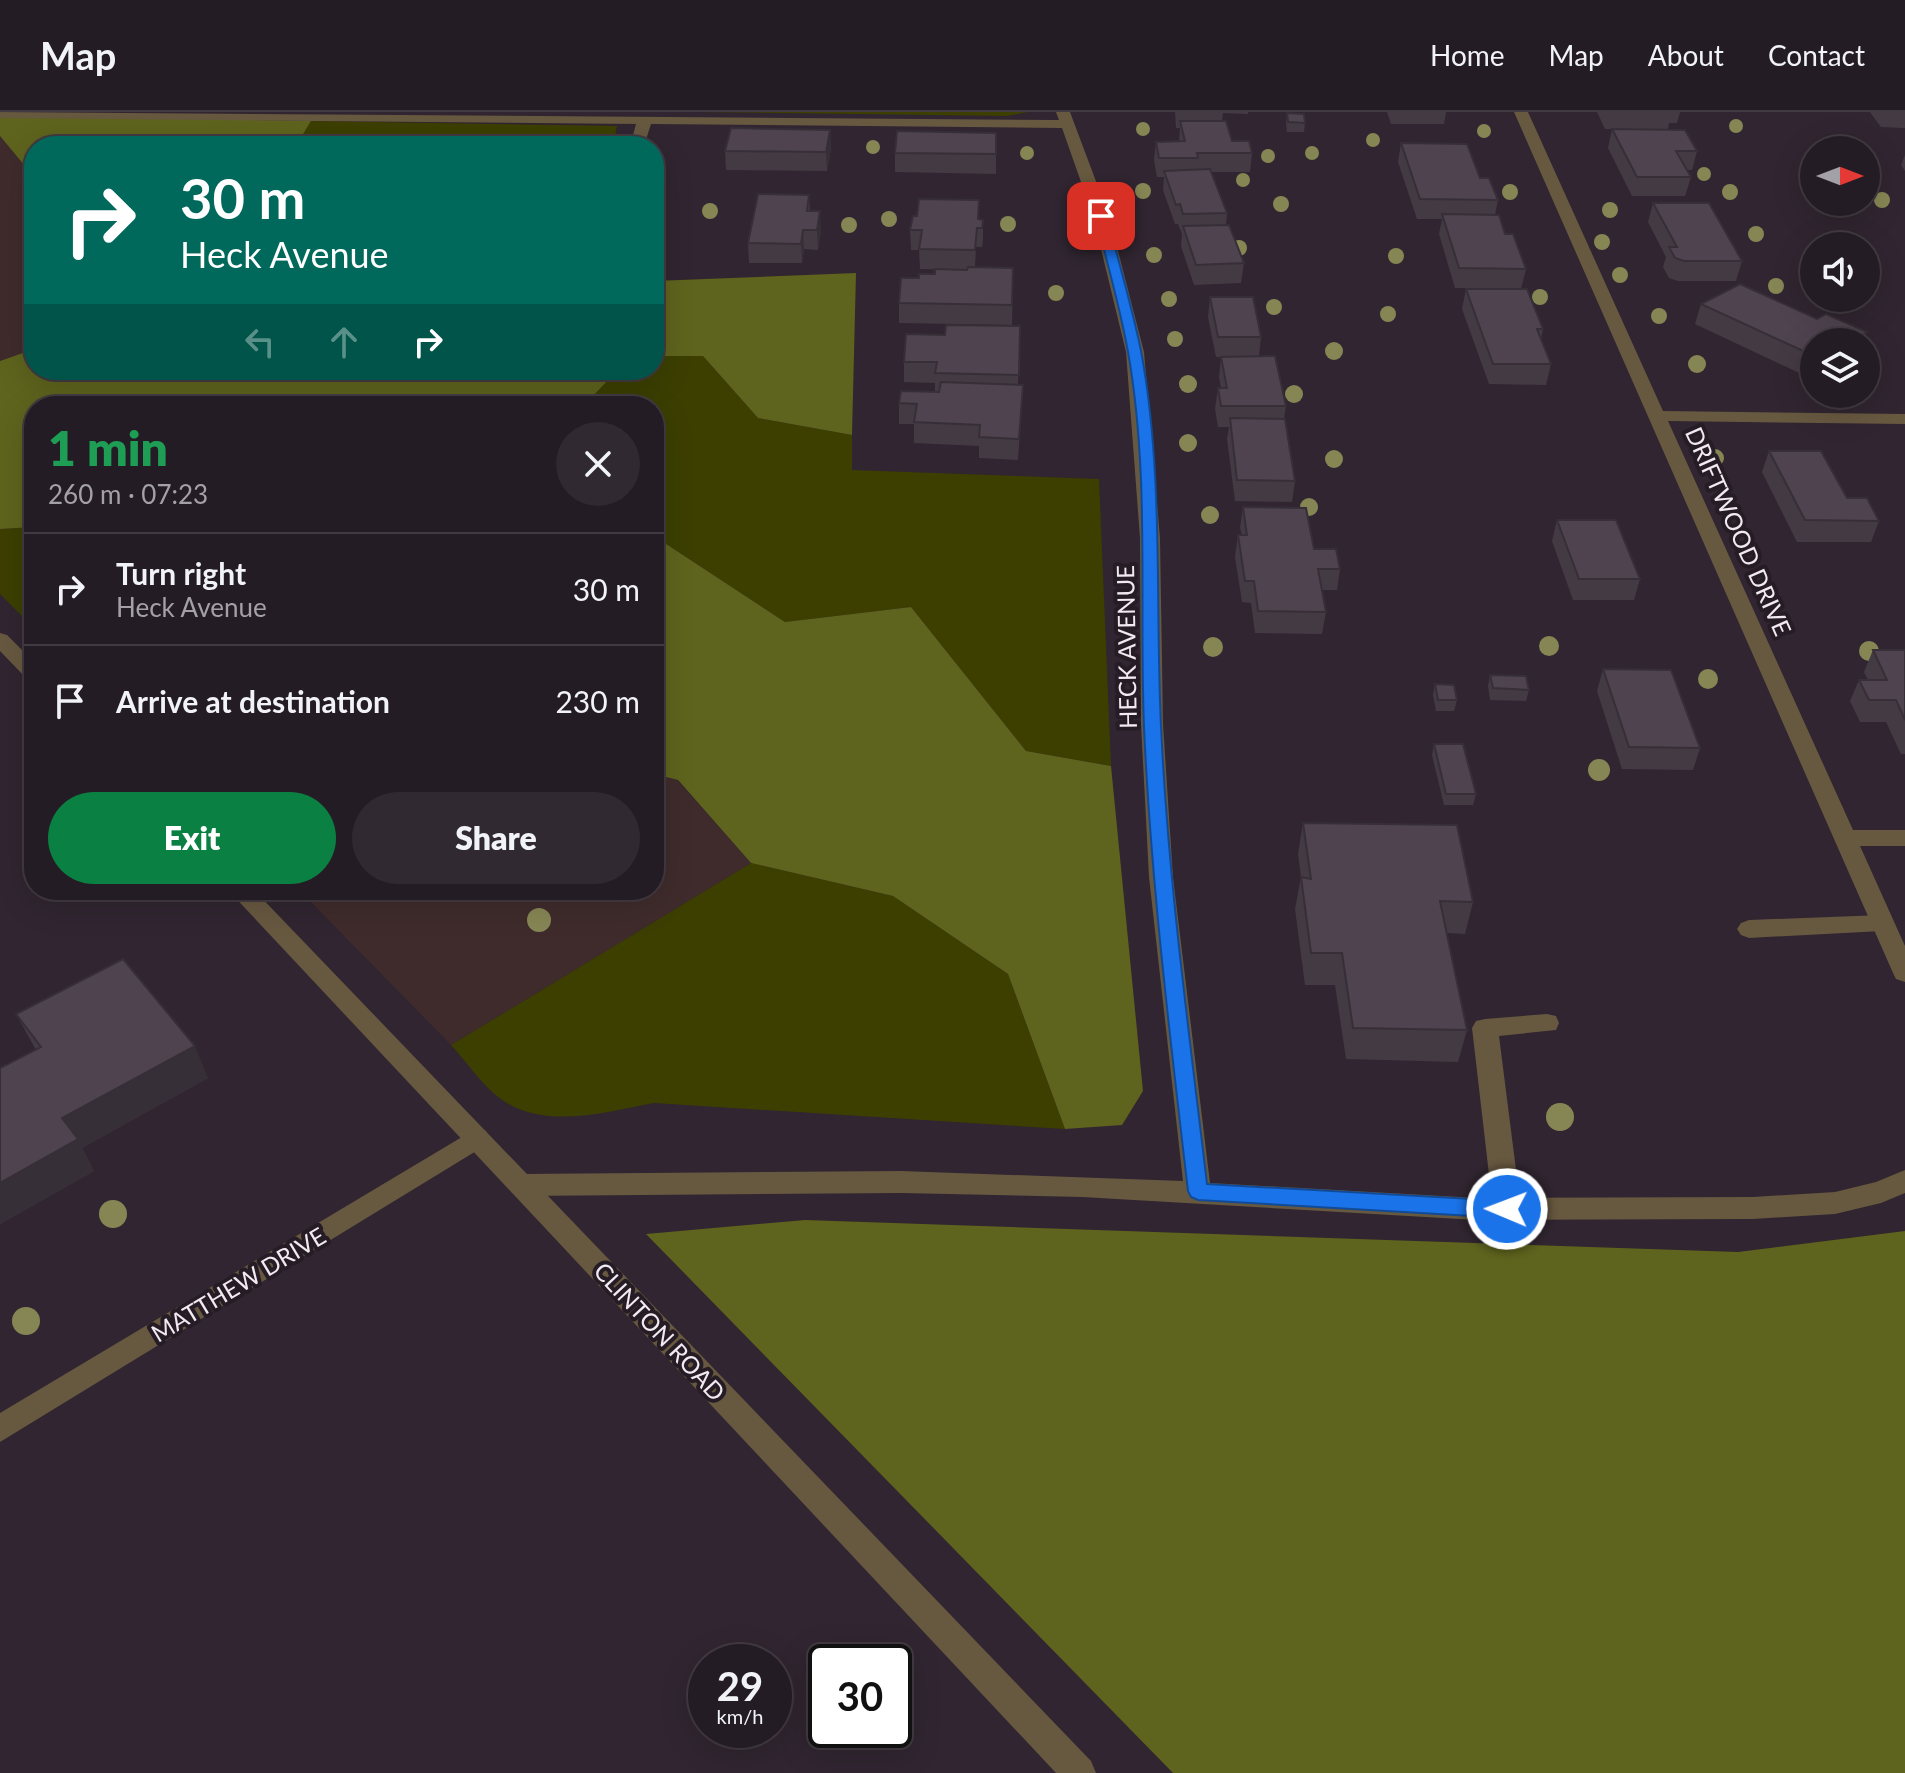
<!DOCTYPE html>
<meta charset="utf-8">
<style>
body{margin:0;font-family:Lato,sans-serif;background:#302931;color:#f1f3f6;height:100vh;display:flex;flex-direction:column;font-size:30px;white-space:nowrap}
*{box-sizing:border-box;margin:0}
p{font-size:26px;color:#a3a1a6}
.icon{flex:none;width:44px;height:44px;fill:none;stroke:currentColor;stroke-width:2;stroke-linecap:round;stroke-linejoin:round}
.map{position:relative;flex:1;overflow:hidden}
.panel{position:absolute;left:24px;top:284px;width:640px;height:504px;display:flex;flex-direction:column;background:#241c24;border-radius:32px;box-shadow:0 8px 32px #0002,0 0 0 2px #413a41}
.panel>*{flex:none}
.hud{position:absolute;left:24px;top:24px;width:640px;height:244px;border-radius:32px;box-shadow:0 8px 32px #0002,0 0 0 2px #413a41;background:#00695c;color:#fff;overflow:hidden}
.needle{width:52px;rotate:90deg}
.tools{position:absolute;left:1800px;top:24px;display:grid;gap:16px}
.tools a{display:grid;place-items:center;width:80px;height:80px;border-radius:50%;background:#241c24;box-shadow:0 8px 32px #0002,0 0 0 2px #413a41;font-size:40px}
.speed{position:absolute;left:688px;top:1532px;display:flex;gap:16px;font-size:40px;font-weight:700;text-align:center}
.speed>*{display:grid;place-content:center;width:104px;height:104px;border-radius:50%;background:#241c24;box-shadow:0 8px 32px #0002,0 0 0 2px #413a41;line-height:1}
.speed small{font-size:20px;font-weight:400}
.speed .limit{border:4px solid #111;border-radius:12px;background:#fff;color:#111}
.pin{position:absolute;display:grid;place-items:center;width:68px;height:68px;color:#fff;margin:-34px;border-radius:16px;box-shadow:0 4px 12px #0006}
.me{position:absolute;width:88px;margin:-44px;rotate:271deg;stroke-linejoin:round;filter:drop-shadow(0 0 6px #0008)}
.turn{display:flex;align-items:center;gap:28px;height:168px;padding:0 24px;font-size:36px}
.turn .icon{width:104px;height:104px;stroke-width:2.5}
.turn b{display:block;font-size:56px;line-height:68px}
.lanes{display:flex;align-items:center;height:76px;padding:0 24px;background:#0003;justify-content:center;gap:40px;direction:ltr}
.lanes .off{opacity:.35}
.round{display:grid;place-items:center;flex:none;width:84px;height:84px;border-radius:42px;background:#302931}
.head{display:flex;align-items:center;justify-content:space-between;height:136px;padding:0 24px}
h1{font-size:48px;font-weight:800;line-height:60px;color:#1e9e55}
.cta{display:flex;gap:16px;margin-top:auto;padding:16px 24px}
.cta a{flex:1;height:92px;border-radius:48px;background:#0b8043;color:#fff;font-size:32px;font-weight:800;line-height:92px;text-align:center}
.cta a+a{background:#302931;color:#f1f3f6}
ul{padding:0;list-style:none}
li{display:flex;align-items:center;gap:24px;height:112px;padding:0 24px;border-top:2px solid #413a41}
li div{flex:1}
li b{display:block;font-size:30px}
li em{font-style:normal}
header{display:flex;align-items:center;gap:48px;box-sizing:border-box;height:112px;padding:0 40px;background:#241c24;border-bottom:2px solid #413a41}
header strong{font-size:38px}
nav{display:flex;gap:44px;margin-inline-start:auto;font-size:28px}
.map>svg:first-child{display:block}
</style>
<header>
<strong>Map</strong>
<nav><a>Home</a><a>Map</a><a>About</a><a>Contact</a></nav>
</header>
<div class="map">
<svg width="1905" height="1661" viewBox="0 0 1905 1661">
<rect width="100%" height="100%" fill="#302530"/>
<g fill="#3f2b2c">
<polygon points="0,24 34,65 34,237 0,249"/>
<polygon points="654,662 677,668 751,751 451,933 299,778 654,778"/>
</g>
<g fill="#3c3f00">
<polygon points="698,0 1028,0 1007,4"/>
<polygon points="311,9 617,14 613,34 296,34"/>
<polygon points="654,244 703,244 758,306 852,323 852,358 1099,367 1111,654 1026,639 911,495 785,510 654,424 654,294 538,294 588,289 618,258 654,258"/>
<polygon points="34,415 34,516 0,482 0,417"/>
<path d="M751,751L893,784L1008,862L1065,1017L654,991C606,1000 546,1018 502,988C483,975 467,950 451,933Z"/>
</g>
<g fill="#5e631d">
<polygon points="0,4 311,9 296,34 34,34 34,65 0,24"/>
<polygon points="856,161 852,323 758,306 703,244 654,244 654,169"/>
<polygon points="34,237 34,258 618,258 588,289 538,294 34,294 34,415 0,417 0,249"/>
<polygon points="654,424 785,510 911,495 1026,639 1111,654 1143,979 1122,1013 1065,1017 1008,862 893,784 751,751 678,668 654,662"/>
<polygon points="805,1108 1738,1140 1905,1119 1905,1661 1173,1661 646,1122"/>
</g>
<g fill="none" stroke-linecap="round" stroke-linejoin="round">
<g fill="#675840" fill-rule="evenodd">
<polygon points="1882,803 1890,805 1894,811 1890,817 1882,819 1749,826 1741,823 1737,817 1741,811 1749,808"/>
<polygon points="1547,902 1556,904 1559,911 1556,918 1499,924 1521,1097 1517,1105 1507,1108 1497,1105 1493,1097 1472,916 1476,909 1485,907"/>
</g>
<g fill="#675840" fill-rule="evenodd">
<polygon points="0,0 1059,8 1056,0 1070,0 1109,104 1144,240 1160,426 1163,612 1173,765 1210,1071 1477,1086 1753,1085 1835,1080 1876,1070 1905,1058 1905,1081 1881,1091 1835,1102 1753,1107 1477,1108 1082,1085 901,1081 521,1084 512,1081 508,1073 512,1065 521,1062 901,1059 1183,1069 1149,765 1141,612 1140,426 1126,240 1093,104 1062,16 651,12 644,34 630,34 636,12 0,6"/>
<polygon points="1514,0 1528,0 1663,299 1905,302 1905,312 1668,309 1853,718 1905,718 1905,734 1860,734 1905,834 1905,870 1896,867 1893,861"/>
<polygon points="477,1016 486,1019 490,1026 486,1033 0,1330 0,1301"/>
</g>
<g fill="#675840" fill-rule="evenodd">
<polygon points="0,521 7,523 34,550 34,569 27,567 0,539"/>
<polygon points="228,778 254,778 1091,1649 1096,1661 1056,1661"/>
</g>
</g>
<g fill="#868655">
<circle cx="1736" cy="14" r="7"/>
<circle cx="1143" cy="17" r="7"/>
<circle cx="1484" cy="19" r="7"/>
<circle cx="1373" cy="28" r="7"/>
<circle cx="873" cy="35" r="7"/>
<circle cx="1027" cy="41" r="7"/>
<circle cx="1312" cy="41" r="7"/>
<circle cx="1268" cy="44" r="7"/>
<circle cx="1704" cy="62" r="7"/>
<circle cx="1243" cy="68" r="7"/>
<circle cx="1143" cy="79" r="8"/>
<circle cx="1510" cy="80" r="8"/>
<circle cx="1730" cy="80" r="8"/>
<circle cx="1882" cy="88" r="8"/>
<circle cx="1281" cy="92" r="8"/>
<circle cx="1610" cy="98" r="8"/>
<circle cx="710" cy="99" r="8"/>
<circle cx="889" cy="107" r="8"/>
<circle cx="1008" cy="112" r="8"/>
<circle cx="849" cy="113" r="8"/>
<circle cx="1756" cy="122" r="8"/>
<circle cx="1602" cy="130" r="8"/>
<circle cx="1239" cy="136" r="8"/>
<circle cx="1154" cy="143" r="8"/>
<circle cx="1396" cy="144" r="8"/>
<circle cx="1620" cy="163" r="8"/>
<circle cx="1776" cy="174" r="8"/>
<circle cx="1056" cy="181" r="8"/>
<circle cx="1540" cy="185" r="8"/>
<circle cx="1169" cy="187" r="8"/>
<circle cx="1274" cy="195" r="8"/>
<circle cx="1388" cy="202" r="8"/>
<circle cx="1659" cy="204" r="8"/>
<circle cx="1175" cy="227" r="8"/>
<circle cx="1334" cy="239" r="9"/>
<circle cx="1697" cy="252" r="9"/>
<circle cx="1188" cy="272" r="9"/>
<circle cx="1294" cy="282" r="9"/>
<circle cx="1188" cy="331" r="9"/>
<circle cx="1715" cy="346" r="9"/>
<circle cx="1334" cy="347" r="9"/>
<circle cx="1309" cy="395" r="9"/>
<circle cx="1210" cy="403" r="9"/>
<circle cx="1549" cy="534" r="10"/>
<circle cx="1213" cy="535" r="10"/>
<circle cx="1869" cy="539" r="10"/>
<circle cx="1708" cy="567" r="10"/>
<circle cx="1599" cy="658" r="11"/>
<circle cx="539" cy="808" r="12"/>
<circle cx="1560" cy="1005" r="14"/>
<circle cx="113" cy="1102" r="14"/>
<circle cx="26" cy="1209" r="14"/>
</g>
<g fill="#443a44">
<polygon points="1175,0 1248,0 1248,2 1223,1 1222,9 1232,29 1252,41 1250,60 1211,60 1227,101 1226,113 1244,151 1241,171 1194,173 1181,134 1182,122 1178,112 1175,112 1163,78 1164,65 1157,65 1154,48 1156,30 1179,29 1180,16 1176,16"/>
<polygon points="1387,0 1446,0 1444,12 1391,12"/>
<polygon points="1597,0 1680,0 1677,11 1669,11 1668,17 1605,17"/>
<polygon points="1870,0 1905,0 1905,16 1881,15"/>
<polygon points="1287,1 1305,11 1304,20 1287,20 1286,11"/>
<polygon points="1612,17 1697,39 1692,58 1687,58 1691,65 1685,84 1632,84 1608,36"/>
<polygon points="830,18 831,37 827,59 726,58 725,39"/>
<polygon points="996,21 996,62 895,60 895,41"/>
<polygon points="1401,31 1480,66 1498,88 1495,103 1526,157 1521,177 1543,217 1541,227 1551,252 1546,273 1489,272 1462,197 1466,177 1502,177 1455,176 1439,122 1442,107 1417,107 1398,50"/>
<polygon points="1905,43 1905,59 1901,53"/>
<polygon points="809,83 810,99 821,119 818,138 804,137 802,151 749,151 748,131"/>
<polygon points="1653,91 1742,149 1736,169 1678,169 1669,166 1663,155 1666,145 1648,110"/>
<polygon points="979,107 983,108 983,127 982,135 976,135 975,155 1013,156 1012,213 899,211 899,191 919,166 935,162 967,158 920,157 919,138 911,138 910,118"/>
<polygon points="1210,185 1261,225 1259,244 1286,294 1284,307 1295,369 1292,390 1235,389 1227,327 1229,315 1218,315 1215,297 1218,276 1221,276 1219,265 1221,245 1216,245 1208,205"/>
<polygon points="1701,192 1817,207 1867,220 1864,230 1814,230 1814,266 1812,267 1695,212"/>
<polygon points="1020,214 1018,273 1023,273 1018,348 979,346 979,334 914,331 914,312 899,312 899,291 935,280 935,271 904,270 904,250 945,223"/>
<polygon points="1769,339 1847,386 1879,409 1871,430 1797,430 1762,360"/>
<polygon points="1243,395 1314,437 1340,457 1337,478 1322,478 1326,500 1322,522 1255,521 1251,491 1242,490 1235,445 1238,423 1242,423 1240,416"/>
<polygon points="1557,408 1640,467 1634,488 1573,488 1552,429"/>
<polygon points="1873,538 1905,538 1905,642 1901,642 1886,610 1860,610 1850,589 1859,568 1868,568 1864,560"/>
<polygon points="1603,557 1700,636 1693,658 1622,657 1597,579"/>
<polygon points="1490,563 1529,578 1526,589 1490,588 1488,574"/>
<polygon points="1435,572 1457,588 1454,599 1436,599 1433,583"/>
<polygon points="1434,632 1476,682 1473,693 1444,693 1432,643"/>
<polygon points="1303,711 1473,790 1465,822 1447,821 1467,918 1458,950 1346,947 1335,873 1305,873 1295,797 1301,765 1298,742"/>
<polygon points="16,902 208,966 82,1036 94,1059 0,1112 36,938"/>
</g>
<g fill="#372f37">
<polygon points="830,18 831,37 827,59 826,40"/>
<polygon points="820,99 821,119 818,138 817,118"/>
<polygon points="803,118 804,137 802,151 801,132"/>
<polygon points="1867,220 1864,230 1849,230"/>
<polygon points="195,934 208,966 82,1036 94,1059 0,1112 0,1071 62,1006"/>
</g>
<g fill="#4f434f" stroke="#372f37" stroke-width="2">
<polygon points="1287,1 1304,2 1305,11 1288,10"/>
<polygon points="1180,9 1226,9 1232,29 1249,29 1252,41 1197,41 1198,46 1159,46 1156,30 1185,29"/>
<polygon points="731,16 830,18 826,40 725,39"/>
<polygon points="1612,17 1685,18 1697,39 1676,39 1691,65 1637,65"/>
<polygon points="897,19 996,21 996,42 895,41"/>
<polygon points="1401,31 1467,32 1480,66 1489,66 1498,88 1420,87"/>
<polygon points="1210,57 1227,101 1183,102 1180,92 1176,93 1164,59"/>
<polygon points="758,82 809,83 807,99 820,99 817,118 803,118 801,132 748,131"/>
<polygon points="919,87 979,88 978,107 983,108 982,116 977,116 975,138 919,137 922,118 910,118 913,104 917,104"/>
<polygon points="1653,91 1709,91 1742,149 1684,149 1675,146 1669,135 1677,135"/>
<polygon points="1442,102 1499,103 1505,122 1513,122 1526,157 1459,156"/>
<polygon points="1229,113 1244,151 1196,153 1183,114"/>
<polygon points="968,155 1013,156 1012,193 899,191 901,166 919,166 919,162 935,162 935,157 967,158"/>
<polygon points="1740,172 1817,207 1826,202 1867,220 1849,230 1814,230 1814,244 1701,192"/>
<polygon points="1466,177 1527,177 1543,217 1537,217 1551,252 1493,252"/>
<polygon points="1210,185 1253,185 1261,225 1218,225"/>
<polygon points="946,213 1020,214 1019,263 935,261 937,250 904,250 906,222 945,223"/>
<polygon points="1275,244 1286,294 1221,294 1218,276 1227,276 1221,245"/>
<polygon points="941,270 1023,273 1019,327 979,325 980,313 914,310 917,292 899,291 901,279 939,280"/>
<polygon points="1230,306 1285,307 1295,369 1237,368"/>
<polygon points="1769,339 1821,339 1847,386 1867,386 1879,409 1805,408"/>
<polygon points="1243,395 1306,396 1314,437 1336,437 1340,457 1318,457 1326,500 1258,499 1254,469 1245,469 1238,423 1247,423"/>
<polygon points="1557,408 1616,408 1640,467 1579,467"/>
<polygon points="1873,538 1905,538 1905,608 1896,588 1869,588 1859,568 1887,568"/>
<polygon points="1603,557 1671,558 1700,636 1629,635"/>
<polygon points="1490,563 1526,564 1529,578 1493,576"/>
<polygon points="1435,572 1454,573 1457,588 1438,588"/>
<polygon points="1434,632 1463,632 1476,682 1446,682"/>
<polygon points="1303,711 1457,713 1473,790 1440,789 1467,918 1353,916 1342,841 1311,841 1301,765 1311,767"/>
<polygon points="123,847 195,934 62,1006 78,1027 0,1071 0,956 41,935 16,902"/>
</g>
<path fill="#1a73e8" stroke="#114b97" stroke-width="2" d="M1101,100L1107,104C1118,149 1132,194 1141,239C1164,362 1155,490 1161,614C1168,767 1189,919 1207,1072L1507,1089L1515,1091L1518,1097L1515,1103L1507,1106L1198,1088L1191,1085L1188,1079C1170,925 1151,770 1144,615C1139,490 1150,363 1128,240C1120,194 1106,149 1096,104Z"/>
<g text-anchor="middle" dominant-baseline="central" stroke-width="8" stroke-linejoin="round" paint-order="stroke">
<g font-size="24" fill="#f2eaf1" stroke="#261c26">
<text transform="translate(1739 419) rotate(66)">DRIFTWOOD DRIVE</text>
<text transform="translate(1126 535) rotate(-91)">HECK AVENUE</text>
<text transform="translate(238 1172) rotate(-31)">MATTHEW DRIVE</text>
<text transform="translate(660 1219) rotate(47)">CLINTON ROAD</text>
</g>
</g>
</svg>
<div class="tools">
<a><svg class="needle" viewBox="-14 -14 28 28"><path d="M0-13l5 13h-10z" fill="#e53935"/><path d="M0 13l5-13h-10z" fill="#a3a1a6"/></svg></a>
<a><svg class="icon" aria-label="sound" viewBox="0 0 24 24"><path d="M4 9h4l5-4v14l-5-4H4zM17 9q2 3 0 6"/></svg></a>
<a><svg class="icon" aria-label="layers" viewBox="0 0 24 24"><path d="M12 4l9 5-9 5-9-5zM3 14l9 5 9-5"/></svg></a>
</div>
<div class="speed"><div>29<small>km/h</small></div><div class="limit">30</div></div>
<div class="pin" style="left:1101px;top:104px;background:#d93025"><svg class="icon" aria-label="arrive" viewBox="0 0 24 24"><path d="M6 21V4h12l-3 4 3 4H6"/></svg></div>
<svg class="me" style="left:1507px;top:1097px" viewBox="-20 -20 40 40"><circle r="17" fill="#1a73e8" stroke="#fff" stroke-width="3"/><path d="M0-11L8 9 0 5-8 9z" fill="#fff"/></svg>
<div class="hud">
<div class="turn"><svg class="icon" aria-label="right" viewBox="0 0 24 24"><path d="M7 20v-9h11M14 6l5 5-5 5"/></svg><div><b>30 m</b>Heck Avenue</div></div>
<div class="lanes"><svg class="icon off" aria-label="left" viewBox="0 0 24 24"><path d="M17 20v-9H6M10 6l-5 5 5 5"/></svg><svg class="icon off" aria-label="ahead" viewBox="0 0 24 24"><path d="M12 20V5M6 11l6-6 6 6"/></svg><svg class="icon" aria-label="right" viewBox="0 0 24 24"><path d="M7 20v-9h11M14 6l5 5-5 5"/></svg></div>
</div>
<section class="panel">
<div class="head"><div><h1>1 min</h1><p>260 m · 07:23</p></div><a class="round"><svg class="icon" aria-label="close" viewBox="0 0 24 24"><path d="M6 6l12 12M18 6L6 18"/></svg></a></div>
<ul>
<li><svg class="icon" aria-label="right" viewBox="0 0 24 24"><path d="M7 20v-9h11M14 6l5 5-5 5"/></svg><div><b>Turn right</b><p>Heck Avenue</p></div><em>30 m</em></li>
<li><svg class="icon" aria-label="arrive" viewBox="0 0 24 24"><path d="M6 21V4h12l-3 4 3 4H6"/></svg><div><b>Arrive at destination</b></div><em>230 m</em></li>
</ul>
<div class="cta"><a>Exit</a><a>Share</a></div>
</section>
</div>
